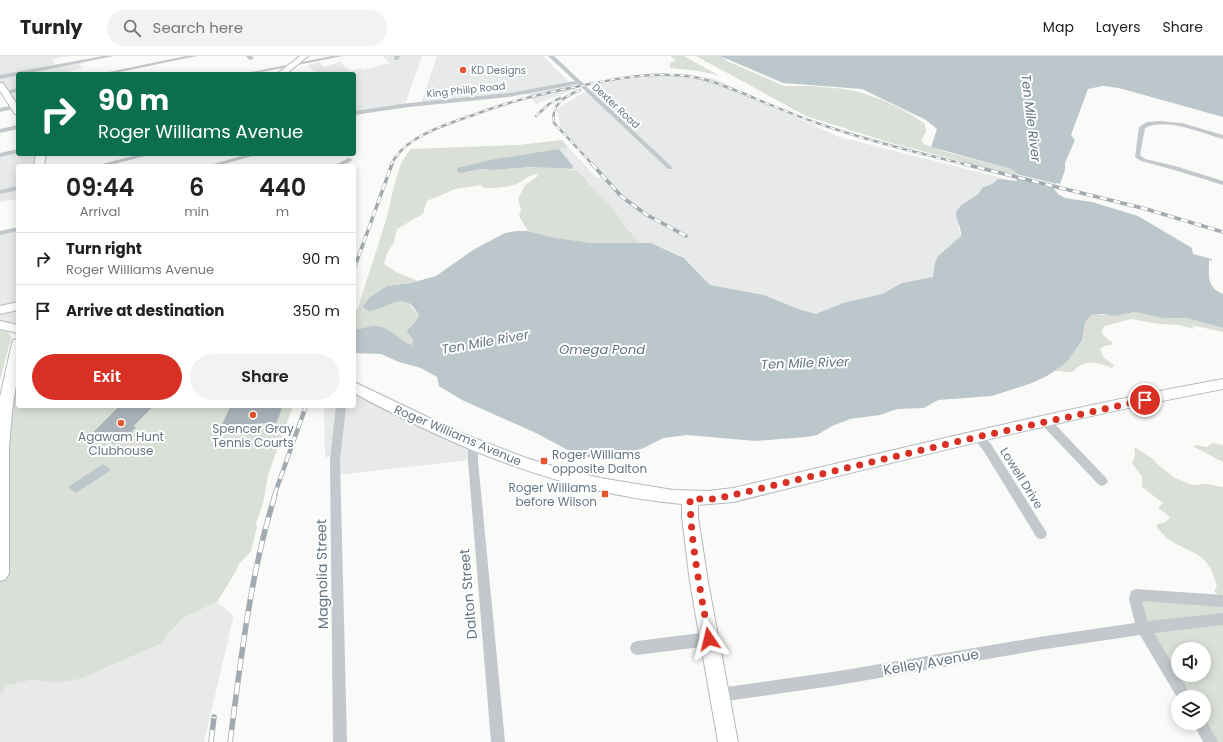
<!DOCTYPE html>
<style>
body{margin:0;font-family:Poppins,sans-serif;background:#f2f2f2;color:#222;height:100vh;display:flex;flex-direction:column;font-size:15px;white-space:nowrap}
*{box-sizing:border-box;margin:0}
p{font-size:13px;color:#767676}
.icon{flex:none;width:22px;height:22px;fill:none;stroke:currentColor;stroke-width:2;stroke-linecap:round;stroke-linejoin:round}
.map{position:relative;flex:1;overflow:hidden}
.side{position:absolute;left:16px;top:108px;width:340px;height:244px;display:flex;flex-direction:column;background:#fff;border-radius:4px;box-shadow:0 2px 10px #0003}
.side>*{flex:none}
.banner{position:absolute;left:16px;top:16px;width:340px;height:84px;border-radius:4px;box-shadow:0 2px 10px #0003;background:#0b6e4f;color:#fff;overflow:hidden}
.controls{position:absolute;left:1171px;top:586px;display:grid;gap:8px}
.controls a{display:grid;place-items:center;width:40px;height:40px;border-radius:50%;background:#fff;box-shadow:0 2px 10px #0003;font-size:20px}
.pin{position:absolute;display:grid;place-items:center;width:34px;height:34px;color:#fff;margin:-17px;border:2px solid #fff;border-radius:50%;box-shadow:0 1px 4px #0007}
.me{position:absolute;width:44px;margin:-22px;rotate:350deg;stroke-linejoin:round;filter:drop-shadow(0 0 3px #0008)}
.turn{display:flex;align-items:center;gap:14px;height:84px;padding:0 16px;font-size:18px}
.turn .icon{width:52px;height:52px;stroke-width:2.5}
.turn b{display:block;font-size:28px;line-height:34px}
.eta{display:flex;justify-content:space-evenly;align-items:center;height:68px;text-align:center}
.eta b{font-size:24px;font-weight:600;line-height:28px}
.primary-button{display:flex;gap:8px;margin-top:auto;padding:8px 16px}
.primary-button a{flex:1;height:46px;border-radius:24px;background:#d93025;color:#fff;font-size:16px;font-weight:600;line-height:46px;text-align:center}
.primary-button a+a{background:#f2f2f2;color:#222}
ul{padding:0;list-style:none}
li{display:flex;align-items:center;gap:12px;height:52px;padding:0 16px;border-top:1px solid #e0e0e0}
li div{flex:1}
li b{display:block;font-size:15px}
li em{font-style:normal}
header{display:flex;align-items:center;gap:24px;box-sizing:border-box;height:56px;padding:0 20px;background:#fff;border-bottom:1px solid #e0e0e0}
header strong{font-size:19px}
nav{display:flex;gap:22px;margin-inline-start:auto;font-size:14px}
.search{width:280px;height:36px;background:#f2f2f2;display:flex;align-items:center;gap:10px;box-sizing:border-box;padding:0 14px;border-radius:22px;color:#767676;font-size:15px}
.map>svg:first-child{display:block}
</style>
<header>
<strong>Turnly</strong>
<div class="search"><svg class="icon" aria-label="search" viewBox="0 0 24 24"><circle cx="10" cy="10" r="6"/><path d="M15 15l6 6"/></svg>Search here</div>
<nav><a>Map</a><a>Layers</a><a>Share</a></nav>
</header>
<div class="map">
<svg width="1223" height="686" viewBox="0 0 1223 686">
<rect width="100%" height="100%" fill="#fafaf8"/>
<g fill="#e8e9e9">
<polygon points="0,0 69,0 53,3 55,9 85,6 80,8 80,10 84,12 57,18 18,18 18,55 0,33"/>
<polygon points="382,0 422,0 405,48 354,55 354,18 317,18 307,9 319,6 324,11 340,6 350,15 361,12 363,14 390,7"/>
<polygon points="437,0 543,0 576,33 536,48 524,35 421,47"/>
<polygon points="661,18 713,22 839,81 1014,125 997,124 992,128 982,133 981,135 976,138 971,144 959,151 956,158 961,180 938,200 935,207 934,219 931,222 902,227 882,238 836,250 824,256 816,258 798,253 764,239 710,229 688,205 680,199 651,187 640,187 589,126 577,114 572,113 573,110 559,93 568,91 596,121 601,121 561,73 557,53 598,28"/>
<polygon points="18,94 18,98 38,98 36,110 18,110 18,143 0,146 0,98"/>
<polygon points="18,172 18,273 0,269 0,176"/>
<polygon points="354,330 468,387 470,404 337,419 336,401 325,401 324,356 326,350 354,350"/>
<polygon points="217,546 233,559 233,563 204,686 0,686 0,638 7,630 31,624 56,627 80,623 162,587 166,580 183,562"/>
</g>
<g fill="#dadfd7" fill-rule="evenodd">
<polygon points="670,0 684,0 718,19 698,15 670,12 670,7 676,4"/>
<polygon points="696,0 721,0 727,5 784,30 811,30 845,33 863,37 887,46 912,59 925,68 926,76 921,84 924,88 942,95 1011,113 1017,117 1017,120 891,87 806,60"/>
<path d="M562,84L568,91C533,100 496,102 461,111L469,116L483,113L492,114L539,111L577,114L613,153L626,171L640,187C611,189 583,188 555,182C546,180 537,177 528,175L519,160L521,153L518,143L525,129L538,120L536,118C528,120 525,123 519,127C509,132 494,132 484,132L481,129L455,133L427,145L423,158L397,173L394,186L387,198L384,208L396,216L418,225L411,227L387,230L366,245H406L419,259L417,264L409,271L408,278L413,284V288L412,290C399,286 390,270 376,270C369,269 362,274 354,273V256L358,252C367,222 377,193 386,164C392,144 396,107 411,93L518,89Z"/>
<path d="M1135,256L1162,262H1187L1223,272V276L1191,269L1195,273L1178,269L1159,268L1131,263L1105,270L1102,274L1103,279L1113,287L1111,289L1104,290L1100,293L1104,302L1114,309L1112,312C1096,305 1085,303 1072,316L1052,315L1067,306L1082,286L1085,267L1091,259H1121Z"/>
<polygon points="0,274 8,276 11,282 0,324"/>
<polygon points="18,336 18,350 293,350 268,419 263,448 256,467 257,471 251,495 239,508 236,515 217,546 183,562 166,580 162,587 80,623 56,627 31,624 7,630 0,638 0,343"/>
<polygon points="1213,387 1223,389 1223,406 1194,391 1195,389 1207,391"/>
<path d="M1134,391L1153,403L1158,409L1175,422L1192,429L1207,428L1223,431V543L1214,535L1217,531C1208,494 1194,500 1168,483C1164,480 1161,475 1157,472V468L1166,466L1170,461L1158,452L1163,447L1142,431V421L1132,407L1135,400Z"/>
<path d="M1140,539L1223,545V686H1206L1204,641H1182L1158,595ZM1178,593H1204V619H1178Z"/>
</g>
<g fill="#bbc7cb">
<path d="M720,0H1223V61L1119,32L1103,30L1088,33L1071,79L1075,84L1065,107V114L1060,128L1056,127L1054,133L1058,138L1065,142L1092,146L1138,160L1192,192L1193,198L1212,203V205L1209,204C1209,220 1206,231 1223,238V272L1187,262H1162L1135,256L1115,260L1103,258L1091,259L1085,267L1082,285L1067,306L1047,320L1032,327L992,340L938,344L924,352L897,353L880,359L850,363L832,370L817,379L806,381L756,385L687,379L663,382L644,392L632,395L599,401H588L575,398L536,377L462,344L439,330L437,321L421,312L399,306L381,298L354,297V273C362,274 369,269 376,270C390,270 400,286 412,289L413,288V284L407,276C409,269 417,267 419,259C404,233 391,251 370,255L365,253L363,250L369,242L387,230L411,227L436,220L473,194L505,177L516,175H528L555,182L591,187H651L684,202L710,229L764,239L798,253L816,258L843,247L882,238L902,227L933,221L935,207L938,200L961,180C962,172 956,165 956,158C956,148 980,141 982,132L992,128L998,123L1017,125L1016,123L1018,118L1011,113L931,91L937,73L926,64L862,33L783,27Z"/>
<polygon points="559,93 573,110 572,113 533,111 492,114 483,113 460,117 457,115 457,112 490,104"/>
<polygon points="103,408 111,414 76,437 68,431"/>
</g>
<polygon fill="#fafaf8" points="1016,118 1057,128 1056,132 1014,122"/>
<g fill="#aab3b9" stroke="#dcdcda">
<polygon points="119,350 154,350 134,370 137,371 119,388 109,387 113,384 89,380"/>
<polygon points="230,350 283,350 277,367 221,370"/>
</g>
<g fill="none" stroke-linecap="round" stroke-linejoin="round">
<defs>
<g id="secondary">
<polygon points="300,0 308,0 286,18 277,18"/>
<polygon points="0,27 3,27 18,50 18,58 15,58 0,35"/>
<polygon points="36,98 46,98 44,110 34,110"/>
<polygon points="18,246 18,254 0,258 0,250"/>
<polygon points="0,265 18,269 18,277 0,273"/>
<polygon points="18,283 18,316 12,356 9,391 9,517 6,523 0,525 0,341 12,287 13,284"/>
<path d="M1223,323V333C1058,364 896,406 733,446L698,449V461L708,526L738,686H718L690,526L682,461V448C566,438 455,392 354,337V326L461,377L529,403L563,413L600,422L673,434L709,435L733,432C896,394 1059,353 1223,323Z"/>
</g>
</defs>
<use href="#secondary" stroke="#b3babf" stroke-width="2"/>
<g fill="#c3c8cc" fill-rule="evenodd">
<polygon points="103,0 114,0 0,23 0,19"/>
<polygon points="186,0 197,0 110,18 99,18"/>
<polygon points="246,0 252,0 254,3 249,4"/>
<polygon points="332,0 343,0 252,18 241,18"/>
<polygon points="394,0 400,0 398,4 394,4"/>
<polygon points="548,0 554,0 672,111 672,113 668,113 578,28 509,41 409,51 354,59 354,55 409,47 509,37 575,25"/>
<polygon points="18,32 18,36 5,38 2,36"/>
<polygon points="15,49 18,51 17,52 0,56 0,52"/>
<path d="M1159,65L1182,67L1223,79V83C1200,77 1168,61 1145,72L1140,99L1145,103L1175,110L1223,125V129L1171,113L1141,105L1135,101L1139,71L1147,66Z"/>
<polygon points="18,69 18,73 0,77 0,73"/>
<polygon points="18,93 18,97 0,101 0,97"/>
<polygon points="141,98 153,98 106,110 94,110"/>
<polygon points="249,98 260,98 217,110 206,110"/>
<polygon points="349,102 352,104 351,105 341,110 333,110"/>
<polygon points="18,130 18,134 0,138 0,134"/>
<polygon points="18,171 18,175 0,179 0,175"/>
<polygon points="336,350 346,350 340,404 347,686 333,686 330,404"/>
<polygon points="1046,362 1050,363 1106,422 1108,425 1106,428 1102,430 1098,428 1042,369 1041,366 1042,363"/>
<polygon points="977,377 981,378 991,388 1045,474 1047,478 1045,482 1041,483 1037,482 983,394 972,381 973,378"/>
<polygon points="473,384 477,385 478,388 478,405 505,686 491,686 468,405 468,388 469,385"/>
<polygon points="1136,533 1223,539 1223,551 1142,545 1148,565 1223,557 1223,569 1154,577 1192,641 1178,641 1178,643 1140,579 1039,594 839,629 719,646 714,644 712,639 714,634 719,632 839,615 1039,581 1135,567 1129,543 1131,535"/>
<polygon points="709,576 714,578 716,583 714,588 709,590 637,599 632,597 630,592 632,587 637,585"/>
<polygon points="1204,661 1218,686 1203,686 1193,667 1204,667"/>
</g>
<use href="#secondary" fill="#fff" fill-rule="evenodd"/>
<defs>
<g id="rail-far3">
<path d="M580,34C565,40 550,49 554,67L593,109"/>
<polyline points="536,60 549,48 560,42"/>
<path d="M391,109C404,80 448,68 476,58C510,45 544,37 580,30C619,22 659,14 699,22C713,25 726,31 740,36C764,46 789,57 814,66C865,84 917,97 969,109"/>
</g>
<g id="rail-far2">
<polyline points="592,108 622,141 647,159 686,180"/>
<polyline points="964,108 1146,153 1223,176"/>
<polyline points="354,213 392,108"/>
</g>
<polyline id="rail-far1" points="274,440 306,350"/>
<g id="rail">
<polyline points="211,686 214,661"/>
<path d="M230,686C241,603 250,519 275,439"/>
</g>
</defs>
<use href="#rail-far3" stroke="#a2aab0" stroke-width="2.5"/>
<use href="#rail-far2" stroke="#a2aab0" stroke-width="3.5"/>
<use href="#rail-far1" stroke="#a2aab0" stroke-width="4.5"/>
<use href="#rail" stroke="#a2aab0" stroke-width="5.5"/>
<use href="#rail-far3" stroke="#fff" stroke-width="1.5" stroke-dasharray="5" stroke-linecap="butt"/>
<use href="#rail-far2" stroke="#fff" stroke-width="2.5" stroke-dasharray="7" stroke-linecap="butt"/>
<use href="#rail-far1" stroke="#fff" stroke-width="3" stroke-dasharray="9" stroke-linecap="butt"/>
<use href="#rail" stroke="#fff" stroke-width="4" stroke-dasharray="12" stroke-linecap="butt"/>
</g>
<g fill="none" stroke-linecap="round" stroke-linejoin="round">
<path stroke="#d93025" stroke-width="7" stroke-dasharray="0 12.6" d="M709,583C701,537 691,490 690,443H714L733,439L977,381L1145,344"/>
</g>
<g fill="#e4572e" stroke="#fff" stroke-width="1.5">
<circle cx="463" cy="14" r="4"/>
<circle cx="253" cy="359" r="4"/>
<circle cx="121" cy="367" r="4"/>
<rect x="540" y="401" width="8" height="8" rx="2"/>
<rect x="601" y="434" width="8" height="8" rx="2"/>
</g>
<g text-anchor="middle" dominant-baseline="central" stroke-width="4" stroke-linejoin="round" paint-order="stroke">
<g font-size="10" fill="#657683" stroke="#fff" text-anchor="start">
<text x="471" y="14">KD Designs</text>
</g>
<g font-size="10" fill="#657683" stroke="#fff">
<text transform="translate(466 34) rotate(-6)">King Philip Road</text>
<text transform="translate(616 50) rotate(43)">Dexter Road</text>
</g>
<g font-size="12" fill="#657683" stroke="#fff">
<text x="253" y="372">Spencer Gray<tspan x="253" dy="14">Tennis Courts</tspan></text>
<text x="121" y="380">Agawam Hunt<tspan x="121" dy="14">Clubhouse</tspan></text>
<text x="552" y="398" text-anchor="start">Roger Williams<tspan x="552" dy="14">opposite Dalton</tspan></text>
<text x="597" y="431" text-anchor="end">Roger Williams<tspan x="597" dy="14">before Wilson</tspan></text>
</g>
<g font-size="12" fill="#657683" stroke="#fff">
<text transform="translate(458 379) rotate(23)">Roger Williams Avenue</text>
<text transform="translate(1022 422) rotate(58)">Lowell Drive</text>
</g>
<g font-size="13" font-style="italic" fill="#60757c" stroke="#fff">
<text transform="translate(1031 62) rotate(83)">Ten Mile River</text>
<text transform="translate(485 286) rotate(-10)">Ten Mile River</text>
<text x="602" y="293">Omega Pond</text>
<text transform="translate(805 307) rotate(-2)">Ten Mile River</text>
</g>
<g font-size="14" fill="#657683" stroke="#fff">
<text transform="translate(322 518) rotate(-91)">Magnolia Street</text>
<text transform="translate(468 538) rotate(-95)">Dalton Street</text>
<text transform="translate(931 606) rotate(-10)">Kelley Avenue</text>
</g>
</g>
</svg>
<div class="controls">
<a><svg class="icon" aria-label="sound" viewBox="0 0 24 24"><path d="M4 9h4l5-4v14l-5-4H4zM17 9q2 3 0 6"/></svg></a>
<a><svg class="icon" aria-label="layers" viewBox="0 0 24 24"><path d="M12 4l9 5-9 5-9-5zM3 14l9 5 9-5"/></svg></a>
</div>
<div class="pin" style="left:1145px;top:344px;background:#d93025"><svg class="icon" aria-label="arrive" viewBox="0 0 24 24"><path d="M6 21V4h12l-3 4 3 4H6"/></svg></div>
<svg class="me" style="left:709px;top:583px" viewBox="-20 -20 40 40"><path d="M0-17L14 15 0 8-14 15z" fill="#d93025" stroke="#fff" stroke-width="4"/></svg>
<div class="banner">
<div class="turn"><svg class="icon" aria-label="right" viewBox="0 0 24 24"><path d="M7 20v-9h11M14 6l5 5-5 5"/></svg><div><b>90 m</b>Roger Williams Avenue</div></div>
</div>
<section class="side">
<div class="eta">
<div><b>09:44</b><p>Arrival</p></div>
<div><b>6</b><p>min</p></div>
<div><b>440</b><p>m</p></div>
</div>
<ul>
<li><svg class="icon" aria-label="right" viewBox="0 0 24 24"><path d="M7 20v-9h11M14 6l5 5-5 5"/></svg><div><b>Turn right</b><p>Roger Williams Avenue</p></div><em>90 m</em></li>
<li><svg class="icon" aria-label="arrive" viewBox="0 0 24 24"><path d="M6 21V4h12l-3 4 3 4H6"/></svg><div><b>Arrive at destination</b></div><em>350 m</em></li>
</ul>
<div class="primary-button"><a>Exit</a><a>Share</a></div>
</section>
</div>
